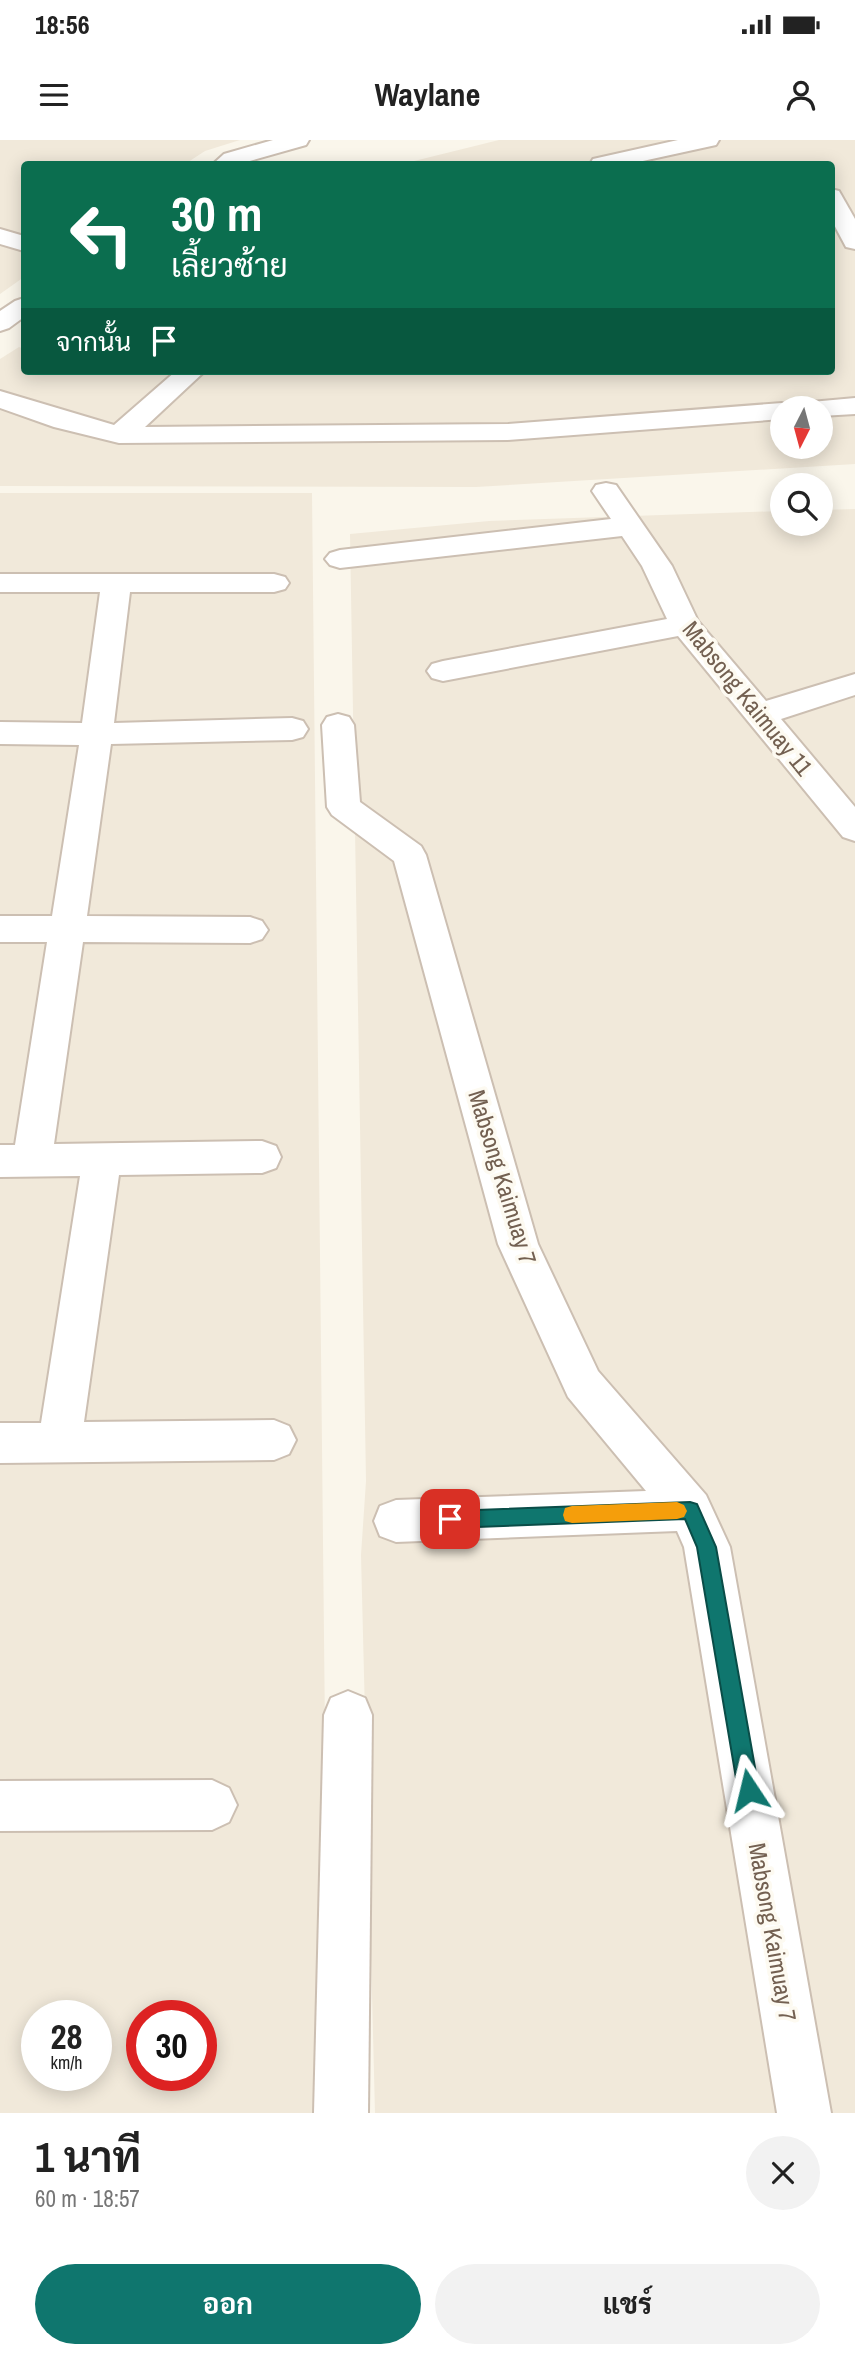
<!DOCTYPE html>
<html lang="th">
<meta charset="utf-8">
<style>
body{margin:0;font-family:"Archivo Narrow",Sarabun,sans-serif;background:#f2f2f2;color:#222;height:100vh;display:flex;flex-direction:column;font-size:26px;white-space:nowrap}
*{box-sizing:border-box;margin:0}
p{font-size:23px;color:#767676}
.icon{flex:none;width:38px;height:38px;fill:none;stroke:currentColor;stroke-width:2;stroke-linecap:round;stroke-linejoin:round}
.map{position:relative;height:1973px;overflow:hidden}
.panel{display:flex;flex-direction:column;background:#fff;flex:1}
.panel>*{flex:none}
.hud{position:absolute;left:21px;top:21px;width:814px;height:214px;border-radius:7px;box-shadow:0 4px 18px #0003;background:#0b6e4f;color:#fff;overflow:hidden}
.needle{width:46px;rotate:186deg}
.controls{position:absolute;left:770px;top:256px;display:grid;gap:14px}
.controls a{display:grid;place-items:center;width:63px;height:63px;border-radius:50%;background:#fff;box-shadow:0 4px 18px #0003;font-size:35px}
.speed{position:absolute;left:21px;top:1860px;display:flex;gap:14px;font-size:35px;font-weight:700;text-align:center}
.speed>*{display:grid;place-content:center;width:91px;height:91px;border-radius:50%;background:#fff;box-shadow:0 4px 18px #0003;line-height:1}
.speed small{font-size:18px;font-weight:400}
.speed .limit{border:10px solid #d22;background:#fff;color:#111}
.pin{position:absolute;display:grid;place-items:center;width:60px;height:60px;color:#fff;margin:-30px;border-radius:14px;box-shadow:0 4px 10px #0006}
.me{position:absolute;width:77px;margin:-38px;rotate:350deg;stroke-linejoin:round;filter:drop-shadow(0 0 5px #0008)}
.turn{display:flex;align-items:center;gap:24px;height:147px;padding:0 35px;font-size:32px}
.turn .icon{width:91px;height:91px;stroke-width:2.5}
.turn b{display:block;font-size:49px;line-height:60px}
.then{display:flex;align-items:center;height:66px;padding:0 35px;background:#0003;gap:14px;font-size:26px}
.round{display:grid;place-items:center;flex:none;width:74px;height:74px;border-radius:37px;background:#f2f2f2}
.summary{display:flex;align-items:center;justify-content:space-between;height:119px;padding:0 35px}
h1{font-size:42px;font-weight:700;line-height:52px}
.cta{display:flex;gap:14px;margin-top:auto;padding:14px 35px}
.cta a{flex:1;height:80px;border-radius:42px;background:#0f766e;color:#fff;font-size:28px;font-weight:700;line-height:80px;text-align:center}
.cta a+a{background:#f2f2f2;color:#222}
.status{display:flex;justify-content:space-between;align-items:center;height:49px;padding:0 35px;background:#fff;direction:ltr}
.status svg{height:19px;fill:currentColor}
header{display:flex;justify-content:space-between;align-items:center;height:91px;padding:0 35px;background:#fff;font-size:32px;font-weight:700}
.map>svg:first-child{display:block}
</style>
<div class="status"><b>18:56</b><svg viewBox="0 0 49 12"><path d="M0 12V9h3v3zM5 12V6h3v6zM10 12V3h3v9zM15 12V0h3v12zM26 1h20v11H26zM47 4h2v5h-2z"/></svg></div>
<header><svg class="icon" aria-label="menu" viewBox="0 0 24 24"><path d="M4 6h16M4 12h16M4 18h16"/></svg>Waylane<svg class="icon" aria-label="person" viewBox="0 0 24 24"><circle cx="12" cy="8" r="4"/><path d="M4 21q1-7 8-7t8 7"/></svg></header>
<div class="map">
<svg width="855" height="1973" viewBox="0 0 855 1973">
<rect width="100%" height="100%" fill="#faf6eb"/>
<g fill="#f1e9da" fill-rule="evenodd">
<polygon points="0,0 240,0 205,11 185,24 24,24 24,137 0,154"/>
<path d="M499,0H855V324L476,347L0,346V219L19,207L24,209V231H831V24H402ZM782,268H821V306H782Z"/>
<path d="M0,353H312L329,1973H0ZM37,1876H96V1936H37ZM142,1876H201V1936H142Z"/>
<polygon points="855,369 855,1973 375,1973 361,1415 366,1341 350,394 489,381 782,371 782,383 821,383 821,370"/>
</g>
<g fill="none" stroke-linecap="round" stroke-linejoin="round">
<defs>
<g id="street">
<polygon points="273,0 309,0 306,5 239,24 213,24 224,14"/>
<polygon points="678,0 719,0 716,5 629,24 590,24 593,19"/>
<polygon points="831,49 839,51 855,79 855,109 846,107 831,79"/>
<polygon points="0,89 24,96 24,111 0,104"/>
<polygon points="24,158 24,177 9,188 0,191 0,171 15,161"/>
<polygon points="176,231 205,231 145,287 508,284 782,263 793,268 782,268 782,279 508,300 119,303 54,287 0,268 0,251 114,285"/>
<polygon points="855,258 855,274 821,276 821,268 808,268 811,262"/>
<polygon points="606,343 616,345 672,426 698,481 766,561 855,534 855,555 781,579 855,667 855,701 843,697 678,496 443,541 432,538 427,531 432,524 443,521 667,479 642,426 622,396 340,428 330,425 325,419 330,413 340,410 611,379 592,351 596,345"/>
<polygon points="0,434 274,434 285,437 289,443 285,449 274,452 130,452 114,583 292,578 303,581 308,589 303,597 292,600 111,604 87,776 250,777 262,781 268,790 262,799 250,803 83,802 54,1004 262,1001 276,1006 281,1017 276,1028 262,1033 119,1035 84,1282 274,1280 289,1286 296,1300 289,1314 274,1320 0,1323 0,1283 41,1283 80,1036 0,1037 0,1005 15,1005 47,802 0,802 0,776 52,776 79,605 0,604 0,582 82,583 100,452 0,452"/>
<polygon points="338,574 349,577 354,585 360,662 421,706 426,715 538,1104 598,1231 706,1355 730,1407 831,1973 777,1973 684,1407 677,1391 396,1402 380,1396 374,1381 380,1366 396,1360 646,1351 568,1257 498,1104 394,721 332,675 327,667 322,585 327,577"/>
<polygon points="348,1551 365,1558 372,1575 368,1973 314,1973 324,1575 331,1558"/>
<polygon points="212,1640 229,1648 237,1665 229,1682 212,1690 0,1691 0,1641"/>
</g>
</defs>
<use href="#street" stroke="#ccbfb2" stroke-width="4"/>
<use href="#street" fill="#fff" fill-rule="evenodd"/>
</g>
<polygon fill="#0f766e" stroke="#0a4d48" stroke-width="2" points="690,1362 697,1364 716,1407 759,1650 756,1657 749,1660 741,1657 738,1650 697,1407 685,1379 450,1388 443,1385 440,1379 443,1373 450,1371"/>
<polygon fill="#f59e0b" points="677,1362 684,1365 687,1371 684,1377 677,1379 572,1383 565,1381 563,1375 565,1368 572,1366"/>
<g text-anchor="middle" dominant-baseline="central" stroke-width="7" stroke-linejoin="round" paint-order="stroke">
<g font-size="24" fill="#736051" stroke="#fdfaf1">
<text transform="translate(748 558) rotate(51)">Mabsong Kaimuay 11</text>
<text transform="translate(503 1037) rotate(73)">Mabsong Kaimuay 7</text>
<text transform="translate(773 1792) rotate(80)">Mabsong Kaimuay 7</text>
</g>
</g>
</svg>
<div class="controls">
<a><svg class="needle" viewBox="-14 -14 28 28"><path d="M0-13l5 13h-10z" fill="#e53935"/><path d="M0 13l5-13h-10z" fill="#767676"/></svg></a>
<a><svg class="icon" aria-label="search" viewBox="0 0 24 24"><circle cx="10" cy="10" r="6"/><path d="M15 15l6 6"/></svg></a>
</div>
<div class="speed"><div>28<small>km/h</small></div><div class="limit">30</div></div>
<div class="pin" style="left:450px;top:1379px;background:#d93025"><svg class="icon" aria-label="arrive" viewBox="0 0 24 24"><path d="M6 21V4h12l-3 4 3 4H6"/></svg></div>
<svg class="me" style="left:749px;top:1650px" viewBox="-20 -20 40 40"><path d="M0-17L14 15 0 8-14 15z" fill="#0f766e" stroke="#fff" stroke-width="4"/></svg>
<div class="hud">
<div class="turn"><svg class="icon" aria-label="left" viewBox="0 0 24 24"><path d="M17 20v-9H6M10 6l-5 5 5 5"/></svg><div><b>30 m</b>เลี้ยวซ้าย</div></div>
<div class="then">จากนั้น<svg class="icon" aria-label="arrive" viewBox="0 0 24 24"><path d="M6 21V4h12l-3 4 3 4H6"/></svg></div>
</div>
</div>
<section class="panel">
<div class="summary"><div><h1>1 นาที</h1><p>60 m · 18:57</p></div><a class="round"><svg class="icon" aria-label="close" viewBox="0 0 24 24"><path d="M6 6l12 12M18 6L6 18"/></svg></a></div>
<div class="cta"><a>ออก</a><a>แชร์</a></div>
</section>
